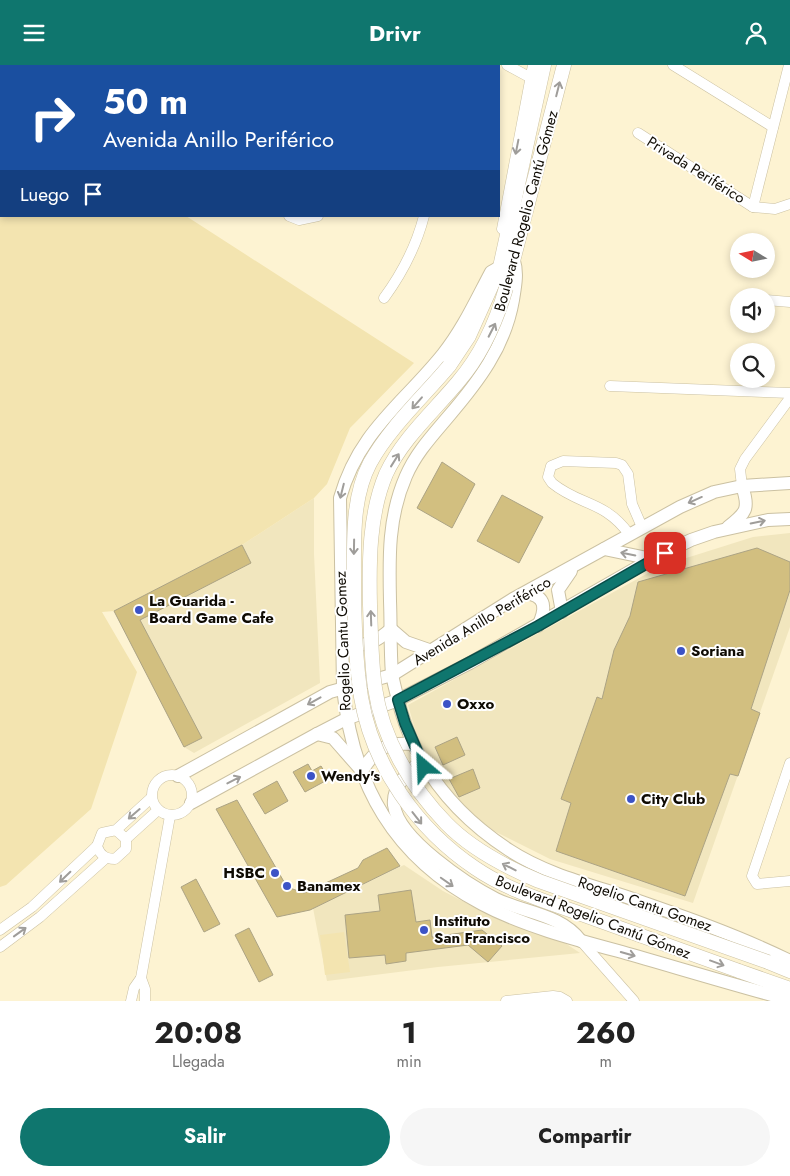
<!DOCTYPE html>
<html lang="es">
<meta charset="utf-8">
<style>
body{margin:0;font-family:Jost,sans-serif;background:#f6f6f6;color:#222;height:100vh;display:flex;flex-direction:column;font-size:19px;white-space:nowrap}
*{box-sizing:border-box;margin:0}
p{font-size:16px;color:#767676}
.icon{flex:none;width:28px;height:28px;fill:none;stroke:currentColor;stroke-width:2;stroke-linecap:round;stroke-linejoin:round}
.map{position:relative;height:936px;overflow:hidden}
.details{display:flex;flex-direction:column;background:#fff;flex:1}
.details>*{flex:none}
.guide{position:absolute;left:0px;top:0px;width:500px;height:152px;box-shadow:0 2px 8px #0003;background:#1a4fa0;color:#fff;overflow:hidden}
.needle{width:32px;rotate:280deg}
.tools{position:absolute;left:730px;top:168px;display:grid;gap:10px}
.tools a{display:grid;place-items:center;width:45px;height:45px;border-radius:50%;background:#fff;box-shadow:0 2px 8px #0003;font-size:25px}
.pin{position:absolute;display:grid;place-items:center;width:42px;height:42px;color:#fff;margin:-21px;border-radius:10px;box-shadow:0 2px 8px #0006}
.me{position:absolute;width:55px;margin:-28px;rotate:334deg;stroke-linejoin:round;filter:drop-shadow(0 0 4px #0008)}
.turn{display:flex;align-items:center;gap:18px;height:105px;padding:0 20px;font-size:22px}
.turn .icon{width:65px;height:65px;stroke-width:2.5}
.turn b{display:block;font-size:35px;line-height:42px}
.then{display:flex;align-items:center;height:48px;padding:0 20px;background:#0003;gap:10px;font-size:19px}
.eta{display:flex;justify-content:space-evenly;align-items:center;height:85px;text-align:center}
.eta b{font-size:30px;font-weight:700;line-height:35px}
.primary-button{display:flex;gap:10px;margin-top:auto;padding:10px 20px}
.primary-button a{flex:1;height:58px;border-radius:30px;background:#0f766e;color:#fff;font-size:20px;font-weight:700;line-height:58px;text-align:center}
.primary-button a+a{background:#f6f6f6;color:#222}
header{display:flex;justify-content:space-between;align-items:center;height:65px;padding:0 20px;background:#0f766e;color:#fff;font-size:22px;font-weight:700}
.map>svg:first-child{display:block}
</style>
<header><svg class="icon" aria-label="menu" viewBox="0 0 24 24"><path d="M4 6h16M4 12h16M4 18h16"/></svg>Drivr<svg class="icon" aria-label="person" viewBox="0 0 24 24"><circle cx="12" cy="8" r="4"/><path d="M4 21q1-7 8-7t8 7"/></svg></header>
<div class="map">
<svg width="790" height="936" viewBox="0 0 790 936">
<rect width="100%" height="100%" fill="#fdf3d2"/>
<g fill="#f1e6be">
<polygon points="314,433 314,489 320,618 194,688 184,682 114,546 242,480"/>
<polygon points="790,468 790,562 693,838 550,794 494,766 462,741 438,712 419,678 408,640 661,501 753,472"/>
<polygon points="404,800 443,826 503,857 559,874 580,888 438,902 327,916 313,843"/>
</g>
<g fill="#f3e4b0">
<polygon points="0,32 1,151 186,151 414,298 350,363 327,419 314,433 242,480 114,546 102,547 137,607 91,744 6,820 0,822"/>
<polygon points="344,867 350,907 325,910 320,870"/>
</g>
<g fill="#d2bf80" stroke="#aca384">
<polygon points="442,397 475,419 452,463 417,443"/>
<polygon points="502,430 543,452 519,498 477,476"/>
<polygon points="242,480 251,498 140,555 202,673 184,682 114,546"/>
<polygon points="757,483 790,497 790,525 751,644 760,648 738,711 730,709 685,831 556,786 571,738 561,734 597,632 602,634 614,585 630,551 638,517"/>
<polygon points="457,672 465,690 443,700 435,682"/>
<polygon points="308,699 312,706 321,701 329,714 305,727 293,707"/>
<polygon points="473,704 480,723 459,732 449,714"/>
<polygon points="277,716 288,736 265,749 253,729"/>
<polygon points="237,735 287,822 304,828 358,803 363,795 387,783 400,801 310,845 277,852 216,744"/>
<polygon points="196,814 220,859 204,867 181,822"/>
<polygon points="411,825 416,857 430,855 432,872 482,865 502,881 488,897 468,880 406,888 406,896 386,899 385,890 349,893 345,850 380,846 378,830"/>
<polygon points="249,863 273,910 259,917 235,870"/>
</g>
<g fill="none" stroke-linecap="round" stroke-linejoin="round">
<defs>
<g id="minor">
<polyline points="274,0 274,1"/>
<polyline points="386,0 386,1"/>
<polyline points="438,0 439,1"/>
<polyline points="507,0 531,13"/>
<polyline points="673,0 773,62"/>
<polyline points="337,1 338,0"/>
<polyline points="638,68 753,142 775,144 790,139"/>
<polyline points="753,142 789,0"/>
<polyline points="289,151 299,155 318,151"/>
<polyline points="502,164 533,0"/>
<path d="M384,233C403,207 416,182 424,151"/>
<polyline points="766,235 790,237"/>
<polyline points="610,321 790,328"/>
<polyline points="742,421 740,404 745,394 790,333"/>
<path d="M629,469C604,435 580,441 552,418L548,412L551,401L563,396L616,398L622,400L628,409L632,439L642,462"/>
<polyline points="790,698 752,811 757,819 790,816"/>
<circle cx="172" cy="730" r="20"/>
<path d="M116,765L126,774V784L115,794C105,794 100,790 97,781L102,768L116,765L151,733"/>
<polyline points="126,774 158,745"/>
<polyline points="0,865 32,842 97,781"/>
<polyline points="581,876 634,936"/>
<polyline points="0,882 40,852 106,793"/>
<polyline points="141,913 145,924 145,936"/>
<polyline points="131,936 134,923 141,913 170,751"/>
<polyline points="506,936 553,931 560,932 567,936"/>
</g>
<g id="tertiary">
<path d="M514,196C518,208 515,222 513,235C505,282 478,317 448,352C432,371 416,388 406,411C388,452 389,492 390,536C391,560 390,585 392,609C394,621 398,634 401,646C419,707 457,751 509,785C544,808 587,819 627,832C682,851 737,870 790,896"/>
<path d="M498,203L491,207C476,235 463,264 443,289C402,340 359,366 340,433L343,623C353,720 394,793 482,839C523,861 577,875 622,887C678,903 734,920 790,935"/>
<path d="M728,462C746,448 750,444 742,421"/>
<polyline points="604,484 652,494"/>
<path d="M526,528C547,531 546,544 538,561"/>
<polyline points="562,547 558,525 571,506"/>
<polyline points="391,564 406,577 432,586"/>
<path d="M347,575C364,586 378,575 391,564"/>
<path d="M317,669L333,673L362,706C376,683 386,677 413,679"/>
<path d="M421,697C408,706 392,722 394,740C398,774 468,820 496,834C525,848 561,849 581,876"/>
<polyline points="178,711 330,627 392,610 513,534 680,442 714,427 742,421 790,418"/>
<polyline points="191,738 317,669 346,654 398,635 470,598 652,494 691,475 714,467 768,455 790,454"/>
</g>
<g id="secondary">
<polyline points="506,223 564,0"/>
<polyline points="449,301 469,271 500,202 544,0"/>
<polyline points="768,897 790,906"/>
<polyline points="739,906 790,924"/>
</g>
</defs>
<use href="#minor" stroke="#cbc1a2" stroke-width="11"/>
<use href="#tertiary" stroke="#cbc1a2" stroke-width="14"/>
<use href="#secondary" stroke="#cbc1a2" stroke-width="15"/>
<use href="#minor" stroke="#fff" stroke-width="10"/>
<use href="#tertiary" stroke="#fff" stroke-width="12"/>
<use href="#secondary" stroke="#fff" stroke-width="14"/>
<defs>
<g id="secondary-bridge">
<path d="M506,223C496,258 482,289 458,317C434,346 402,374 386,409C369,449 369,497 370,540C371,567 371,595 375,623C382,673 411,722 446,758C471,784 506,802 539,816L768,897"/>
<path d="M449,301C423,332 390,362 370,398C352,432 354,474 354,512C354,551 355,593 361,632C373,702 417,764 475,803C507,825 545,836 581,849C634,868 686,887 739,906"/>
</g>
</defs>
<use href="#secondary-bridge" stroke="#cbc1a2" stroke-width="15" stroke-linecap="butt"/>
<use href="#secondary-bridge" stroke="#fff" stroke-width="14"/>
</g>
<defs><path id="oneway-shaft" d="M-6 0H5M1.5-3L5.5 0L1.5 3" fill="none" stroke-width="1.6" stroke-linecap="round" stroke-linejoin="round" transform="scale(1.25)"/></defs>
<g stroke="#9f9d9a">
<use href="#oneway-shaft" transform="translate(558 24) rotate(-76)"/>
<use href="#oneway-shaft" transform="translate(517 82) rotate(101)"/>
<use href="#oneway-shaft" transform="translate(492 265) rotate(-63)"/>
<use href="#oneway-shaft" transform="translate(417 338) rotate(131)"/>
<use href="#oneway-shaft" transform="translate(395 395) rotate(-58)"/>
<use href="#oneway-shaft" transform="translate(342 426) rotate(104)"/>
<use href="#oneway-shaft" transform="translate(695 435) rotate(156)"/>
<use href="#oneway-shaft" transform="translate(758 457) rotate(-12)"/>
<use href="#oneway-shaft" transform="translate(354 482) rotate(91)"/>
<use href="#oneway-shaft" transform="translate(628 489) rotate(-169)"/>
<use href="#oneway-shaft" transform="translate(371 553) rotate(-92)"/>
<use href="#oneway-shaft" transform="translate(314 636) rotate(151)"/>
<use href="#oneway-shaft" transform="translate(234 715) rotate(-27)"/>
<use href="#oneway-shaft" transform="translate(134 749) rotate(139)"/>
<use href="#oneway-shaft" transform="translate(417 753) rotate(52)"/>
<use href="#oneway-shaft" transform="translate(509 802) rotate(-153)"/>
<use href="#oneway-shaft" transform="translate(65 812) rotate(136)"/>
<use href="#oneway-shaft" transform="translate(447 817) rotate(35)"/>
<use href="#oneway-shaft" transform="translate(20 867) rotate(-36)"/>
<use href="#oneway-shaft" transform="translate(628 889) rotate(16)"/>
<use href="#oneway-shaft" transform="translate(717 898) rotate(20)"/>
</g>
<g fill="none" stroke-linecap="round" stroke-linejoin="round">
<defs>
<polyline id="route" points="424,702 405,658 398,635 538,561 665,488"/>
</defs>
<use href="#route" stroke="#0a4d48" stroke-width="12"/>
<use href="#route" stroke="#0f766e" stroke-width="9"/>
</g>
<g fill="#3c53c6" stroke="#fff" stroke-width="2">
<circle cx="139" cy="545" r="5"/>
<circle cx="681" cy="586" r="5"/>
<circle cx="447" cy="639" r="5"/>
<circle cx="311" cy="711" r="5"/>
<circle cx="631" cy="734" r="5"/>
<circle cx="275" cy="808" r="5"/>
<circle cx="287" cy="821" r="5"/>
<circle cx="424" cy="865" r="5"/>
</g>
<g text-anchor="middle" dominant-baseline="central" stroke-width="4" stroke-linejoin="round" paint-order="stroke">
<g font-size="15" fill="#0f0b03" stroke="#fff">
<text transform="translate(696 105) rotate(32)">Privada Periférico</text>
<text transform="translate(526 146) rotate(-75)">Boulevard Rogelio Cantú Gómez</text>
<text transform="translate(482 556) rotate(-31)">Avenida Anillo Periférico</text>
<text transform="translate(343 576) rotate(-92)">Rogelio Cantu Gomez</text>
<text transform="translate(645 839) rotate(19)">Rogelio Cantu Gomez</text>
<text transform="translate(593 852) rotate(21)">Boulevard Rogelio Cantú Gómez</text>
</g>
<g font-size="15" font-weight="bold" fill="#0f0b03" stroke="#fff" text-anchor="start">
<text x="149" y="536">La Guarida -<tspan x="149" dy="17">Board Game Cafe</tspan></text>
<text x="691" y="586">Soriana</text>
<text x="457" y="639">Oxxo</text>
<text x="321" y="711">Wendy's</text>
<text x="641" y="734">City Club</text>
<text x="265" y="808" text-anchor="end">HSBC</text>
<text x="297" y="821">Banamex</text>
<text x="434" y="856">Instituto<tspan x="434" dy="17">San Francisco</tspan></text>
</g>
</g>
</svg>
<div class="tools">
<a><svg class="needle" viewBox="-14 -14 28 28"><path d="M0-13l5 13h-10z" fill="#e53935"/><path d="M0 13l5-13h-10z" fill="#767676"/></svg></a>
<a><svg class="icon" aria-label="sound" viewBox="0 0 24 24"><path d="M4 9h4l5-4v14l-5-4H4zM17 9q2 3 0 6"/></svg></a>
<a><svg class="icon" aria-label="search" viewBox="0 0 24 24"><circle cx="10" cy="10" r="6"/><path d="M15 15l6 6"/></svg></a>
</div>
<div class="pin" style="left:665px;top:488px;background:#d93025"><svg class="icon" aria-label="arrive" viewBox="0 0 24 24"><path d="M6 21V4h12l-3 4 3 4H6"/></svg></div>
<svg class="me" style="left:424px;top:702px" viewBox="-20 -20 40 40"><path d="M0-17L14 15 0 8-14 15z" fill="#0f766e" stroke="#fff" stroke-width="4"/></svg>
<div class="guide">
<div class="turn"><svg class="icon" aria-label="right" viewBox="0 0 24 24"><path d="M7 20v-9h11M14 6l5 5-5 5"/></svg><div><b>50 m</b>Avenida Anillo Periférico</div></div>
<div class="then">Luego<svg class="icon" aria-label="arrive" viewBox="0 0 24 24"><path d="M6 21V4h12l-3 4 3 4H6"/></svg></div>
</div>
</div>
<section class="details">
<div class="eta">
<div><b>20:08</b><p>Llegada</p></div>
<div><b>1</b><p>min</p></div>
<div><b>260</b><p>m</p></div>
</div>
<div class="primary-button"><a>Salir</a><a>Compartir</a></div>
</section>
